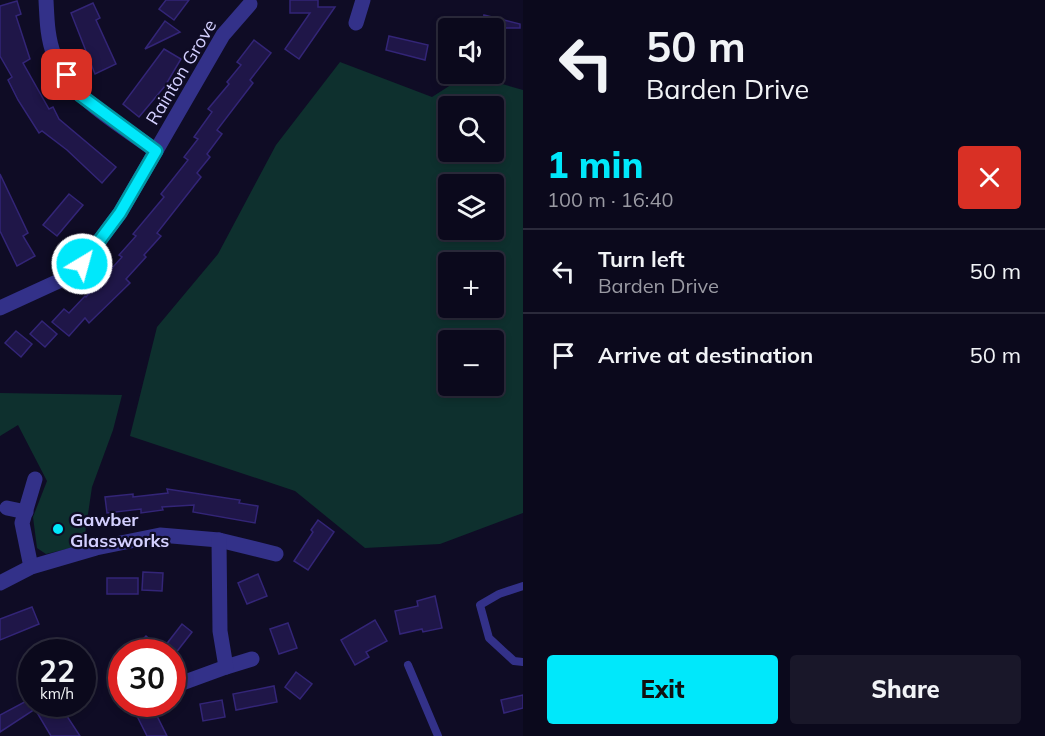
<!DOCTYPE html>
<meta charset="utf-8">
<style>
body{margin:0;font-family:Mulish,sans-serif;background:#191729;color:#f1f3f6;height:100vh;display:flex;flex-direction:column;font-size:22px;white-space:nowrap}
*{box-sizing:border-box;margin:0}
p{font-size:20px;color:#9a9aa3}
.icon{flex:none;width:33px;height:33px;fill:none;stroke:currentColor;stroke-width:2;stroke-linecap:round;stroke-linejoin:round}
.map{position:relative;flex:1;overflow:hidden}
.sheet{display:flex;flex-direction:column;background:#0b091c;width:522px}
.sheet>*{flex:none}
.banner{background:#0b091c;color:#f1f3f6;overflow:hidden}
.fabs{position:absolute;left:438px;top:18px;display:grid;gap:12px}
.fabs a{display:grid;place-items:center;width:66px;height:66px;border-radius:6px;background:#0b091c;box-shadow:0 3px 9px #0003,0 0 0 2px #2b2a3b;font-size:30px}
.speed{position:absolute;left:18px;top:639px;display:flex;gap:12px;font-size:30px;font-weight:700;text-align:center}
.speed>*{display:grid;place-content:center;width:78px;height:78px;border-radius:50%;background:#0b091c;box-shadow:0 3px 9px #0003,0 0 0 2px #2b2a3b;line-height:1}
.speed small{font-size:15px;font-weight:400}
.speed .limit{border:9px solid #d22;background:#fff;color:#111}
.pin{position:absolute;display:grid;place-items:center;width:51px;height:51px;color:#fff;margin:-26px;border-radius:12px;box-shadow:0 3px 9px #0006}
.me{position:absolute;width:66px;margin:-33px;rotate:37deg;stroke-linejoin:round;filter:drop-shadow(0 0 4px #0008)}
.turn{display:flex;align-items:center;gap:21px;height:126px;padding:0 24px;font-size:27px}
.turn .icon{width:78px;height:78px;stroke-width:2.5}
.turn b{display:block;font-size:42px;line-height:51px}
.round{display:grid;place-items:center;flex:none;width:63px;height:63px;border-radius:6px;background:#191729}
.overview{display:flex;align-items:center;justify-content:space-between;height:102px;padding:0 24px}
h1{font-size:36px;font-weight:800;line-height:45px;color:#00e8fb}
.primary-button{display:flex;gap:12px;margin-top:auto;padding:12px 24px}
.primary-button a{flex:1;height:69px;border-radius:6px;background:#00e8fb;color:#111;font-size:24px;font-weight:800;line-height:69px;text-align:center}
.primary-button a+a{background:#191729;color:#f1f3f6}
ul{padding:0;list-style:none}
li{display:flex;align-items:center;gap:18px;height:84px;padding:0 24px;border-top:2px solid #2b2a3b}
li div{flex:1}
li b{display:block;font-size:22px}
li em{font-style:normal}
main{display:flex;flex:1;min-height:0}
.map>svg:first-child{display:block}
</style>
<main>
<div class="map">
<svg width="523" height="736" viewBox="0 0 523 736">
<rect width="100%" height="100%" fill="#0f0c25"/>
<g fill="#0e302e" fill-rule="evenodd">
<path d="M340,62L432,97L468,74L523,90V513L440,544L365,548L295,491L130,436L157,327L218,254L276,145ZM494,106V152H448V106ZM494,184V230H448V184ZM448,262H494V308H448ZM448,340H494V386H448Z"/>
<polygon points="0,393 122,395 113,430 92,487 84,541 79,546 46,554 37,548 33,517 47,481 18,425 0,436"/>
</g>
<g fill="#1f1648" stroke="#332577" stroke-width="1.5">
<polygon points="166,0 189,0 174,20 159,9"/>
<polygon points="290,0 318,0 318,7 335,7 299,59 285,49 310,13 290,13"/>
<polygon points="17,1 21,14 16,16 30,59 23,63 49,109 53,107 59,119 116,167 102,183 67,150 42,131 39,133 18,100 8,80 12,77 0,56 0,6"/>
<polygon points="93,3 100,18 96,20 116,64 95,74 71,13"/>
<polygon points="484,15 520,24 520,28 481,28"/>
<polygon points="165,21 180,32 145,49"/>
<polygon points="389,36 428,45 425,60 386,50"/>
<polygon points="254,40 271,53 250,80 253,83 217,130 222,134 207,154 210,157 197,173 201,177 157,233 161,236 144,255 146,257 126,279 130,283 89,323 85,318 69,336 52,322 64,309 69,313 85,296 86,297 122,257 119,255 136,236 133,234 164,197 161,194 188,160 184,157 198,139 194,137 212,112 208,109 229,84 227,82 241,65 237,62"/>
<polygon points="164,49 181,59 165,86 139,117 123,104"/>
<polygon points="0,174 28,233 23,236 35,256 17,266 0,231"/>
<polygon points="69,194 83,205 57,236 43,225"/>
<polygon points="42,321 57,334 45,347 30,334"/>
<polygon points="16,331 32,344 21,357 5,343"/>
<polygon points="167,489 240,500 239,503 258,506 255,523 193,512 194,505 162,507 163,510 141,513 141,509 107,513 105,497 133,494 133,497 168,493"/>
<polygon points="318,520 334,532 308,570 294,561 313,532 311,530"/>
<polygon points="143,572 163,573 162,591 142,590"/>
<polygon points="258,574 267,596 247,604 238,583"/>
<rect x="107" y="578" width="31" height="16"/>
<polygon points="435,596 442,628 423,632 422,629 400,634 395,611 418,606 417,601"/>
<polygon points="32,607 39,624 0,640 0,619"/>
<polygon points="375,620 387,641 366,652 369,657 355,665 341,640"/>
<polygon points="288,623 297,648 279,654 270,629"/>
<polygon points="182,624 192,632 175,654 165,646"/>
<polygon points="146,636 165,652 131,652"/>
<polygon points="296,672 312,684 300,699 285,687"/>
<polygon points="274,686 277,702 236,710 233,694"/>
<polygon points="523,695 523,708 504,713 501,700"/>
<polygon points="32,698 32,704 59,704 80,736 51,736 35,709 0,732 0,715"/>
<polygon points="222,700 225,717 203,721 200,704"/>
<polygon points="131,704 151,704 167,736 147,736"/>
</g>
<g fill="none" stroke-linecap="round" stroke-linejoin="round">
<g stroke="#333189" stroke-width="8">
<polyline points="523,586 499,594 480,605 489,638 514,661 523,662"/>
<polyline points="408,665 438,736"/>
</g>
<g stroke="#333189" stroke-width="15">
<path d="M46,0C47,18 47,37 54,55C71,99 120,124 156,151"/>
<polyline points="356,23 363,0"/>
<polyline points="0,308 61,280 82,264 120,213 223,35 250,4"/>
<polyline points="7,508 26,512"/>
<polyline points="31,567 22,523 35,479"/>
<polyline points="0,583 31,567 96,548 160,535 219,540 276,554"/>
<polyline points="226,667 252,659"/>
<polyline points="174,686 226,667 220,631 219,540"/>
</g>
</g>
<g fill="none" stroke-linecap="round" stroke-linejoin="round">
<defs>
<polyline id="route" points="67,75 80,95 156,151 120,213 82,264"/>
</defs>
<use href="#route" stroke="#0097a3" stroke-width="15"/>
<use href="#route" stroke="#00e8fb" stroke-width="10"/>
</g>
<circle fill="#00e8fb" stroke="#0f0c25" stroke-width="2" cx="58" cy="529" r="6"/>
<g text-anchor="middle" dominant-baseline="central" stroke-width="4.5" stroke-linejoin="round" paint-order="stroke">
<g font-size="18" fill="#d4d0ff" stroke="#0f0c25">
<text transform="translate(181 72) rotate(-59)">Rainton Grove</text>
</g>
<g font-size="18" font-weight="bold" fill="#d4d0ff" stroke="#0f0c25" text-anchor="start">
<text x="70" y="519">Gawber<tspan x="70" dy="21">Glassworks</tspan></text>
</g>
</g>
</svg>
<div class="fabs">
<a><svg class="icon" aria-label="sound" viewBox="0 0 24 24"><path d="M4 9h4l5-4v14l-5-4H4zM17 9q2 3 0 6"/></svg></a>
<a><svg class="icon" aria-label="search" viewBox="0 0 24 24"><circle cx="10" cy="10" r="6"/><path d="M15 15l6 6"/></svg></a>
<a><svg class="icon" aria-label="layers" viewBox="0 0 24 24"><path d="M12 4l9 5-9 5-9-5zM3 14l9 5 9-5"/></svg></a>
<a>+</a>
<a>−</a>
</div>
<div class="speed"><div>22<small>km/h</small></div><div class="limit">30</div></div>
<div class="pin" style="left:67px;top:75px;background:#d93025"><svg class="icon" aria-label="arrive" viewBox="0 0 24 24"><path d="M6 21V4h12l-3 4 3 4H6"/></svg></div>
<svg class="me" style="left:82px;top:264px" viewBox="-20 -20 40 40"><circle r="17" fill="#00e8fb" stroke="#fff" stroke-width="3"/><path d="M0-11L8 9 0 5-8 9z" fill="#fff"/></svg>
</div>
<section class="sheet">
<div class="banner">
<div class="turn"><svg class="icon" aria-label="left" viewBox="0 0 24 24"><path d="M17 20v-9H6M10 6l-5 5 5 5"/></svg><div><b>50 m</b>Barden Drive</div></div>
</div>
<div class="overview"><div><h1>1 min</h1><p>100 m · 16:40</p></div><a class="round" style="background:#d93025;color:#fff"><svg class="icon" aria-label="close" viewBox="0 0 24 24"><path d="M6 6l12 12M18 6L6 18"/></svg></a></div>
<ul>
<li><svg class="icon" aria-label="left" viewBox="0 0 24 24"><path d="M17 20v-9H6M10 6l-5 5 5 5"/></svg><div><b>Turn left</b><p>Barden Drive</p></div><em>50 m</em></li>
<li><svg class="icon" aria-label="arrive" viewBox="0 0 24 24"><path d="M6 21V4h12l-3 4 3 4H6"/></svg><div><b>Arrive at destination</b></div><em>50 m</em></li>
</ul>
<div class="primary-button"><a>Exit</a><a>Share</a></div>
</section>
</main>
